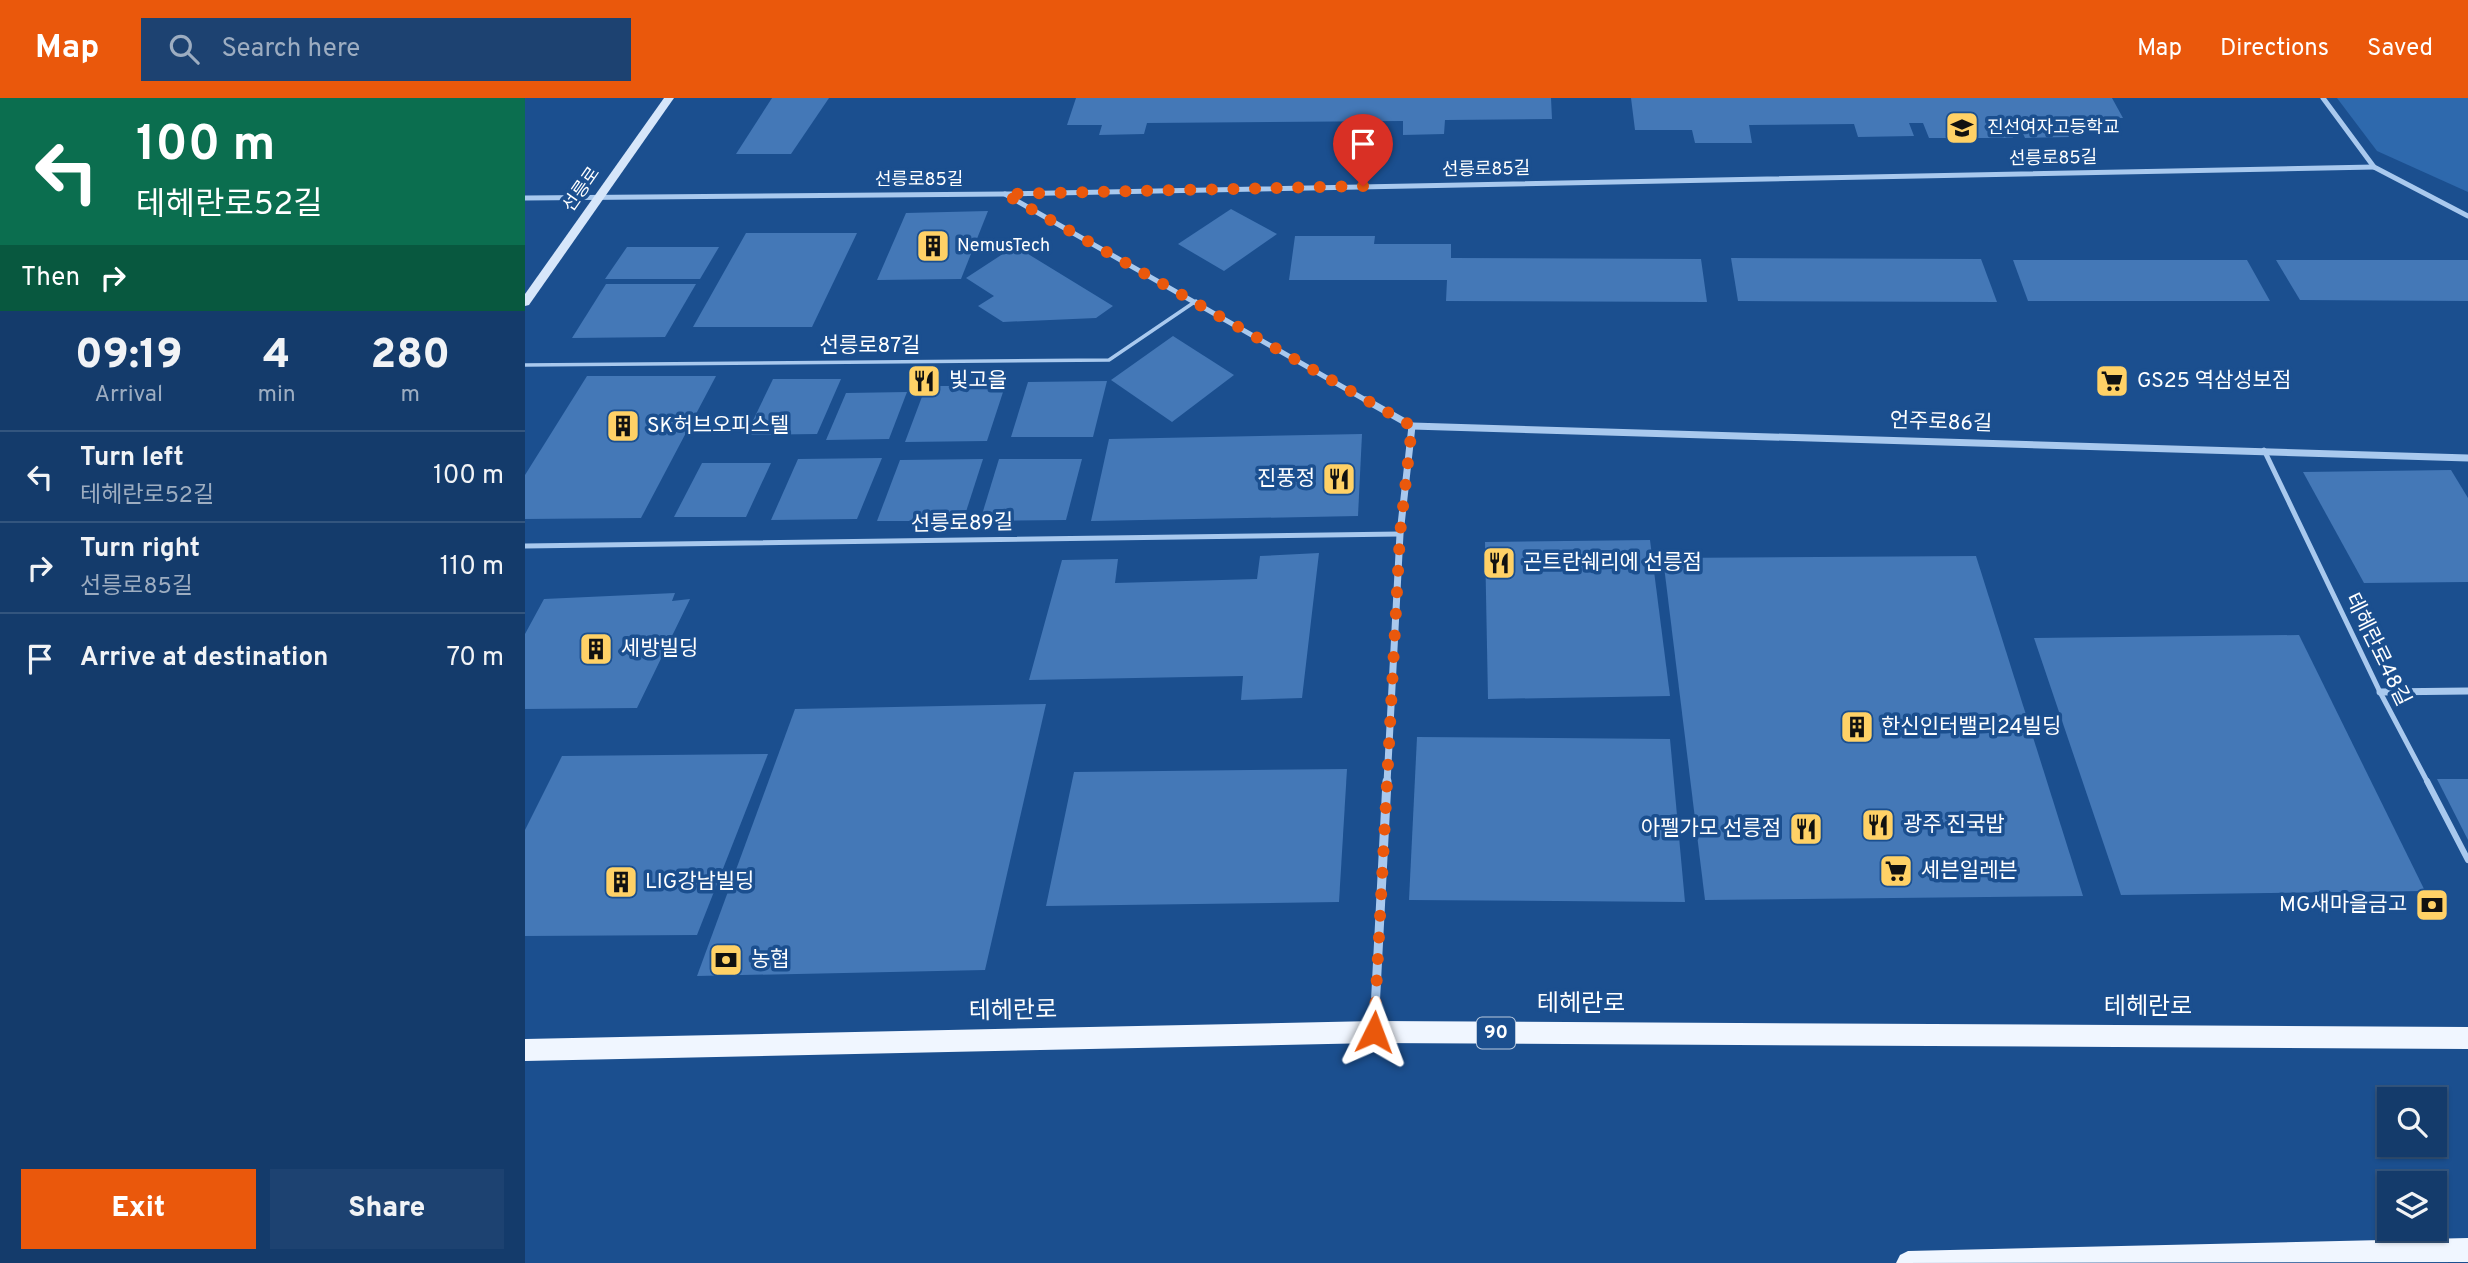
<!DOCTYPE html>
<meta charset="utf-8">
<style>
body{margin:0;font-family:Overpass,"Noto Sans KR",sans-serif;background:#1d4271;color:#f1f3f6;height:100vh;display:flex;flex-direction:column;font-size:26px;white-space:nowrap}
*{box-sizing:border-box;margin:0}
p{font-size:23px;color:#9dadc1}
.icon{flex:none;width:38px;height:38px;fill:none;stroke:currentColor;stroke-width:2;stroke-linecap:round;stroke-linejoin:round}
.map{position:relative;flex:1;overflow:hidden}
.panel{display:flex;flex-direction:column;background:#143b6b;width:525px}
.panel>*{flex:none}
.hud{background:#0b6e4f;color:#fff;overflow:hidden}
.buttons{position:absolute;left:1852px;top:989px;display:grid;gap:14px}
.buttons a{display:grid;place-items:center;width:70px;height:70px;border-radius:0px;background:#143b6b;box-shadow:0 2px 5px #0004,0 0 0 2px #33557e;font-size:35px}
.pin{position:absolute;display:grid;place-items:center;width:60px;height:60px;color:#fff;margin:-72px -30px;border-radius:50% 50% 50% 0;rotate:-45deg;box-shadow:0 0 7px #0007}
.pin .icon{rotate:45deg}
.me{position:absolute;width:77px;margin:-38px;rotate:3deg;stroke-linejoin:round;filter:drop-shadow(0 0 5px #0008)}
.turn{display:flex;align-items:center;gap:24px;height:147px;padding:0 21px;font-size:32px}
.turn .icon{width:91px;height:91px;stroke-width:2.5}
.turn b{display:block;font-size:49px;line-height:60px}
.then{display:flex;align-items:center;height:66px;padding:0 21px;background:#0003;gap:14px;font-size:26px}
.eta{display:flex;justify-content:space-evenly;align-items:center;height:119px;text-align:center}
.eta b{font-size:42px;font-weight:800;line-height:49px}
.action{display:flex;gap:14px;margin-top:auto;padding:14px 21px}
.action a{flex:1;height:80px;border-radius:0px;background:#ea580c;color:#fff;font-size:28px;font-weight:800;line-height:80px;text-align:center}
.action a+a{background:#1d4271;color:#f1f3f6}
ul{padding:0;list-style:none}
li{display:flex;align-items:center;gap:21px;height:91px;padding:0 21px;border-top:2px solid #33557e}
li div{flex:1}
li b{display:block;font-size:26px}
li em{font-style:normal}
header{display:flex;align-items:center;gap:42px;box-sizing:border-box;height:98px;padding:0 35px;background:#ea580c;color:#fff}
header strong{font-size:33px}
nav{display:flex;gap:38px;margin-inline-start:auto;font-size:24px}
.search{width:490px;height:63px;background:#1d4271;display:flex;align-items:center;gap:18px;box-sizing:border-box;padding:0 24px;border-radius:0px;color:#9dadc1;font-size:26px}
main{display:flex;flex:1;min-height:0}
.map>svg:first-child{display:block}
</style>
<header>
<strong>Map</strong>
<div class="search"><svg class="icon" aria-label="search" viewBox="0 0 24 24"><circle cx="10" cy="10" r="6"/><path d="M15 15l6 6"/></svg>Search here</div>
<nav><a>Map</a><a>Directions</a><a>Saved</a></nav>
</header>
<main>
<section class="panel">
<div class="hud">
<div class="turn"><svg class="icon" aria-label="left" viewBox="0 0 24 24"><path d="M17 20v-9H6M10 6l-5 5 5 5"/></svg><div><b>100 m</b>테헤란로52길</div></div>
<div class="then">Then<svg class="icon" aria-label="right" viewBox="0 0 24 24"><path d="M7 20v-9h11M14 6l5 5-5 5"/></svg></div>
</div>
<div class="eta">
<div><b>09:19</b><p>Arrival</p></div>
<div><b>4</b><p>min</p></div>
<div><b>280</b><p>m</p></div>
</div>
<ul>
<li><svg class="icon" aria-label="left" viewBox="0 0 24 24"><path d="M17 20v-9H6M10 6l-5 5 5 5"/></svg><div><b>Turn left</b><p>테헤란로52길</p></div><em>100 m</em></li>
<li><svg class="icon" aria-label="right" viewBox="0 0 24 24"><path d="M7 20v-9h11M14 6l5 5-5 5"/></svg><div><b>Turn right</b><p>선릉로85길</p></div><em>110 m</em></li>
<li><svg class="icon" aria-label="arrive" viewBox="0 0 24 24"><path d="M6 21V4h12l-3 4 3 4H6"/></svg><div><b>Arrive at destination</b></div><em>70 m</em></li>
</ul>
<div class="action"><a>Exit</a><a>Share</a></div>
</section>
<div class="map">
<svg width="1943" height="1165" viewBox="0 0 1943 1165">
<rect width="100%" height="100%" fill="#1b4f8f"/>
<polygon fill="#2e69ad" points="1812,0 1943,0 1943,94 1852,53"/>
<g fill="#4478b7">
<polygon points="247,0 304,0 266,56 211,56"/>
<polygon points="551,0 1026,0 1027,21 920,22 919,36 878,37 878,23 622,25 619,36 574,37 577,27 542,27"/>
<polygon points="1106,0 1587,0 1598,20 1535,21 1544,39 1500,40 1492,22 1480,22 1488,40 1404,40 1398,25 1384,25 1389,38 1333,39 1329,26 1224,27 1227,45 1170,45 1167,32 1110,32"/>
<polygon points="706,111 752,136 699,173 653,146"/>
<polygon points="463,113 436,181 352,182 381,115"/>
<polygon points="221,135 332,135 287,229 168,229"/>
<polygon points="770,138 850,138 849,146 926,146 926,160 1176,161 1182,204 921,203 922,182 764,182"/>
<polygon points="490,148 588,208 571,220 478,224 453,208 469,198 441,180"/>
<polygon points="102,149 194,149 175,181 80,181"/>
<polygon points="1206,160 1456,161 1472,204 1213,203"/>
<polygon points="1488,162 1722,162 1745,203 1503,203"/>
<polygon points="1751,162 1943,162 1943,203 1775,202"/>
<polygon points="81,186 171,186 140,239 47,240"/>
<polygon points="648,238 709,277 647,324 586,282"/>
<polygon points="62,278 191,278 116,420 0,421 0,377"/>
<polygon points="248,281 316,281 292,336 221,337"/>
<polygon points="582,283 568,339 486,339 503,284"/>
<polygon points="401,288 480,288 462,343 380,344"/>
<polygon points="382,294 364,341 301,342 321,295"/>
<polygon points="837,336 833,418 566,423 584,341"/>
<polygon points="357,360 332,421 246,422 273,361"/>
<polygon points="458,361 438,423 352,423 375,362"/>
<polygon points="474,361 557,361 541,422 455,423"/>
<polygon points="177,365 246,365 221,419 149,419"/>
<polygon points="1926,372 1943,400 1943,484 1839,485 1778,374"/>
<polygon points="1125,442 1145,598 963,601 960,444"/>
<polygon points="794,455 777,600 716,602 718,578 504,582 537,462 593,461 590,485 732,481 735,458"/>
<polygon points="1451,458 1558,798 1180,802 1138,460"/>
<polygon points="150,495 147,503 165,501 112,610 0,611 0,536 19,501"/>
<polygon points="1774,537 1900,793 1596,797 1509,540"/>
<polygon points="521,606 460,872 172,878 270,611"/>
<polygon points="892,639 1145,641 1160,804 884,802"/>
<polygon points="243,656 172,837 0,838 0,732 37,658"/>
<polygon points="822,671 814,804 521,808 549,674"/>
<polygon points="1912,681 1943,681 1943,742"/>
</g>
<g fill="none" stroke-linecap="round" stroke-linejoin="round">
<polyline stroke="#a9c9ee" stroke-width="3.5" points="0,267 584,262 671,203"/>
<g stroke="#a9c9ee" stroke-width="5">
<polyline points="1739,352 1855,594 1903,685"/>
<polyline points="0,448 875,436"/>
</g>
<polyline stroke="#a9c9ee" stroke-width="6" points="1902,683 1943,762"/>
<g stroke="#a9c9ee" stroke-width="5">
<polyline points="1798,0 1849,69 1943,118"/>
<polyline points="480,96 844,304"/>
<polyline points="0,100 480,96 1849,69"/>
</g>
<g stroke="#a9c9ee" stroke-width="7">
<polyline points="841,302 887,328 875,436 862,685"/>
<polyline points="887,328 1943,360"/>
<polyline points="1855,594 1943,593"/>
</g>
<polyline stroke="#a9c9ee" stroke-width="9" points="849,931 862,683"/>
<polygon fill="#d6e6fa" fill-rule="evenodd" points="139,0 149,0 4,207 0,208 0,196"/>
<g fill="#f0f6ff" fill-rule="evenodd">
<polygon points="849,923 1943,929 1943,951 849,945 0,963 0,941"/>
<polygon points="1943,1140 1943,1164 1371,1165 1375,1157 1383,1153"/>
</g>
</g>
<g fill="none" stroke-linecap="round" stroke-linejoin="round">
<polyline stroke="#ea580c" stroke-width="12" stroke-dasharray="0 21.6" points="838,88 480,96 887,328 875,436 849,934"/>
</g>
<defs>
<symbol id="school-square" viewBox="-11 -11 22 22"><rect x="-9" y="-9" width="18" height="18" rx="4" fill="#ffd166" stroke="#1b4f8f"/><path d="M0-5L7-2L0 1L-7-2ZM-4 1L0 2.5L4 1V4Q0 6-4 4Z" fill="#111"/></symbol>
<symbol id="building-square" viewBox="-11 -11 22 22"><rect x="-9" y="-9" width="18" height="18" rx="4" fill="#ffd166" stroke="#1b4f8f"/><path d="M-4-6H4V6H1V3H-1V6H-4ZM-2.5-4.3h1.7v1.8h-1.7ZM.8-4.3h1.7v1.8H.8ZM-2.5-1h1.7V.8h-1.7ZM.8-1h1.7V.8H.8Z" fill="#111"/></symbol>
<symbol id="restaurant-square" viewBox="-11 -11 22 22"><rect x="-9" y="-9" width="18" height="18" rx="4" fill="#ffd166" stroke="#1b4f8f"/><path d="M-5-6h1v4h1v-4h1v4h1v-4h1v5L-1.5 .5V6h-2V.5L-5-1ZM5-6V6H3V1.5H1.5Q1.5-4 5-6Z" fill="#111"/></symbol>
<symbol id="supermarket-square" viewBox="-11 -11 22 22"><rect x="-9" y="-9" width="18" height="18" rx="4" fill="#ffd166" stroke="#1b4f8f"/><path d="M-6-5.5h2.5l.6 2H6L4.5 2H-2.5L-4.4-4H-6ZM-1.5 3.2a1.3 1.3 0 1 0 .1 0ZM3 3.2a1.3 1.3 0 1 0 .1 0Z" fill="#111"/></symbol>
<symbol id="bank-square" viewBox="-11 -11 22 22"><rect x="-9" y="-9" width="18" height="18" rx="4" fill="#ffd166" stroke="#1b4f8f"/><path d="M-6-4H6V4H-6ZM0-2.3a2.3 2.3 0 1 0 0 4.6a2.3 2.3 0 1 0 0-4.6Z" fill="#111"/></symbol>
</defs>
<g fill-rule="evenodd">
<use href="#school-square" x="1418" y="11" width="38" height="38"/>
<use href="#building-square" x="389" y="129" width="38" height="38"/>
<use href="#restaurant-square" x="380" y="264" width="38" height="38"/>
<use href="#supermarket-square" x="1568" y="264" width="38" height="38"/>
<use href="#building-square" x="79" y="309" width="38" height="38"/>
<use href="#restaurant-square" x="795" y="362" width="38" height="38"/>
<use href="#restaurant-square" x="955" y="446" width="38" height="38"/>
<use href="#building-square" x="52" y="532" width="38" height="38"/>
<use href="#building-square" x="1313" y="610" width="38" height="38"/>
<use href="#restaurant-square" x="1334" y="708" width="38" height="38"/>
<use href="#restaurant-square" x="1262" y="712" width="38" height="38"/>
<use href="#supermarket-square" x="1352" y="754" width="38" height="38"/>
<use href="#building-square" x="77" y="765" width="38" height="38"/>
<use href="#bank-square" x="1888" y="788" width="38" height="38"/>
<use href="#bank-square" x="182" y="843" width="38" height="38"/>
</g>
<g text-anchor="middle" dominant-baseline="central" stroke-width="7" stroke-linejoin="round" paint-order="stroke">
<g font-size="18" fill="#fff" stroke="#1b4f8f" text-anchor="start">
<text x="1462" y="30">진선여자고등학교</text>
<text x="432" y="148">NemusTech</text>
</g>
<g font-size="18" fill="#fff" stroke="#1b4f8f">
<text transform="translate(1528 61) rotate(-1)">선릉로85길</text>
<text transform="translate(961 72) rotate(-1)">선릉로85길</text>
<text x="394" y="82">선릉로85길</text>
<text transform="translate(57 92) rotate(-55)">선릉로</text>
</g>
<rect fill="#1b4f8f" stroke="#bbcadd" stroke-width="2" x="952" y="919.5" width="38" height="31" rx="5"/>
<g font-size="19" font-weight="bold" fill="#fff">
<text x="971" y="935">90</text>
</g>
<g font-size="21" fill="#fff" stroke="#1b4f8f">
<text x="345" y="248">선릉로87길</text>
<text transform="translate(1416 325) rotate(2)">언주로86길</text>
<text transform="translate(437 426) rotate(-1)">선릉로89길</text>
<text transform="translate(1852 552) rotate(64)">테헤란로48길</text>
</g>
<g font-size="21" fill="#fff" stroke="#1b4f8f" text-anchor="start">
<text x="424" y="283">빛고을</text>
<text x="1612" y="283">GS25 역삼성보점</text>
<text x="122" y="328">SK허브오피스텔</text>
<text x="790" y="381" text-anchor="end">진풍정</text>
<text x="998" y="465">곤트란쉐리에 선릉점</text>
<text x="96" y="551">세방빌딩</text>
<text x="1356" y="629">한신인터밸리24빌딩</text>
<text x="1378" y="727">광주 진국밥</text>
<text x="1256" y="731" text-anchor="end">아펠가모 선릉점</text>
<text x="1396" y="773">세븐일레븐</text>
<text x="120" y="784">LIG강남빌딩</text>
<text x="1882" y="807" text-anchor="end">MG새마을금고</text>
<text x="226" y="862">농협</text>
</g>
<g font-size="24" fill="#fff" stroke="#1b4f8f">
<text x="1056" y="907">테헤란로</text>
<text x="1623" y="910">테헤란로</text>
<text transform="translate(488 914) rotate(-1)">테헤란로</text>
</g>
</g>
</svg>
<div class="buttons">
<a><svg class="icon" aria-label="search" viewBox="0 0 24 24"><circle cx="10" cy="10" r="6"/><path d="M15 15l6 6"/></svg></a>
<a><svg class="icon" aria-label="layers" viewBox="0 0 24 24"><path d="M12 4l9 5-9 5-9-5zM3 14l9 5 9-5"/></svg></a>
</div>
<div class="pin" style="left:838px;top:88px;background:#d93025"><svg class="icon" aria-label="arrive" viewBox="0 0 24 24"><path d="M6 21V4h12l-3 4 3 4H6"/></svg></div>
<svg class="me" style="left:849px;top:934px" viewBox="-20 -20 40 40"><path d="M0-17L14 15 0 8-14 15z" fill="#ea580c" stroke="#fff" stroke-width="4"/></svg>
</div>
</main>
